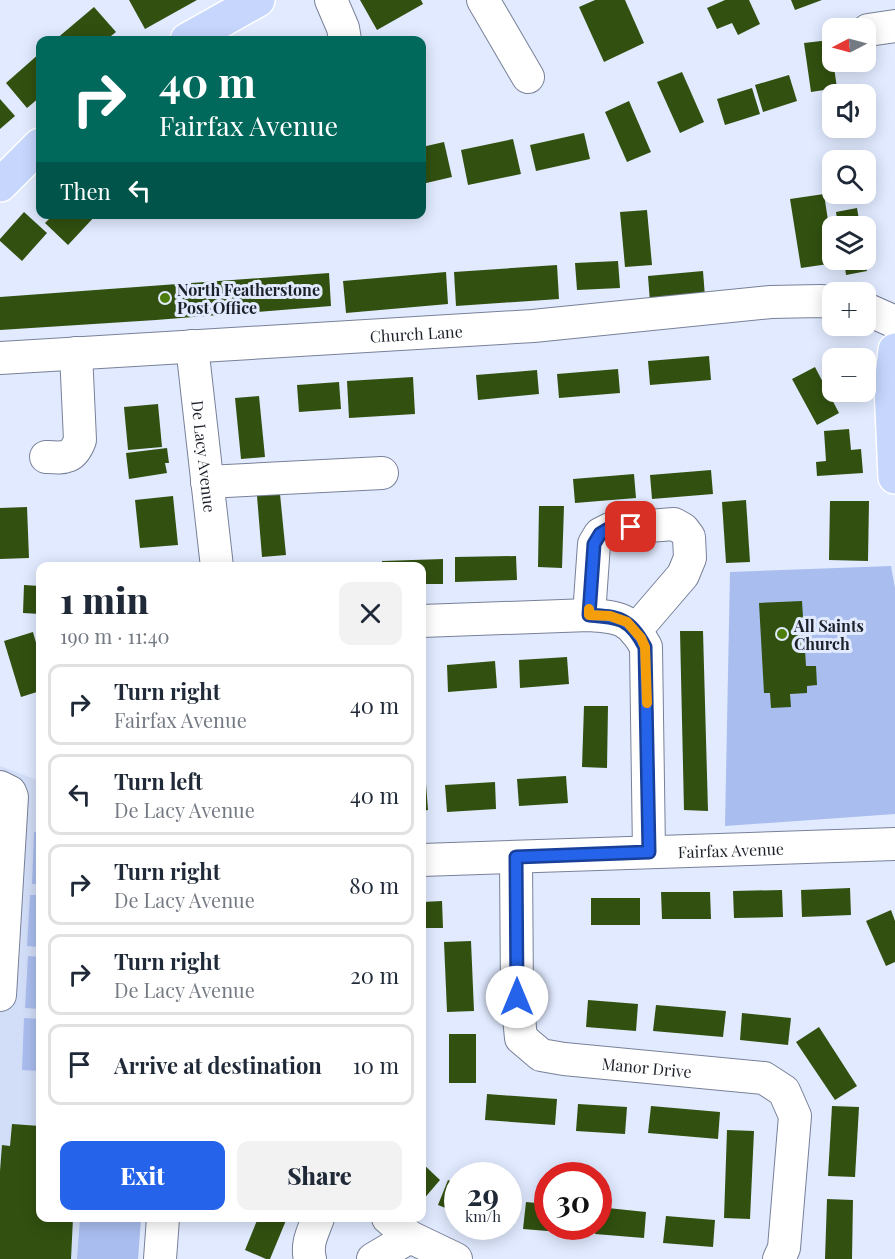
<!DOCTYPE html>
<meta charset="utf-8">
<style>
body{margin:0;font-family:"Playfair Display",serif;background:#f2f2f3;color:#1f2937;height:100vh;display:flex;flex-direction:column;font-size:22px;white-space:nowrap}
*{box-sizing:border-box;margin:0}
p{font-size:20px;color:#747a83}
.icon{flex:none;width:33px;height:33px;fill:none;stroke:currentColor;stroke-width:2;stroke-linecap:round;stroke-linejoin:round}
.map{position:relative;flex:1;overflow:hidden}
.side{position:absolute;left:36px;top:562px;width:390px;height:660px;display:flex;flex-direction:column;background:#fff;border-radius:12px;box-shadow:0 3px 15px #0003}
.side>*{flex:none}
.guide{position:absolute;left:36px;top:36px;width:390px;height:183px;border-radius:12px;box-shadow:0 3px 15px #0003;background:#00695c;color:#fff;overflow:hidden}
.needle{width:39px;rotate:264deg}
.buttons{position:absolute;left:822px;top:18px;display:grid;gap:12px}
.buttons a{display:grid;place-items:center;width:54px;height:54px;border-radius:12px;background:#fff;box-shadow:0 3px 15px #0003;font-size:30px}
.speed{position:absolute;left:444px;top:1162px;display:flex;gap:12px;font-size:30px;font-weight:700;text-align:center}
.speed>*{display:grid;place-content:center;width:78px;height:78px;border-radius:50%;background:#fff;box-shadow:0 3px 15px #0003;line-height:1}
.speed small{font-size:15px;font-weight:400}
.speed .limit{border:9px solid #d22;background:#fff;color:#111}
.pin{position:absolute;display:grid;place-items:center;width:51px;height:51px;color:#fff;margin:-26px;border-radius:12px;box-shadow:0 3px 9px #0006}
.me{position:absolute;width:66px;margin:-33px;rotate:0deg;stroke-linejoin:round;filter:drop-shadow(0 0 4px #0008)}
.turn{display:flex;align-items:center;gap:21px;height:126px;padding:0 24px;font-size:27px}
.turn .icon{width:78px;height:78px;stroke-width:2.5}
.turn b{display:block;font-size:42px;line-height:51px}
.then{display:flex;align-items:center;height:57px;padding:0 24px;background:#0003;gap:12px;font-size:22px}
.round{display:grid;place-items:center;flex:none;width:63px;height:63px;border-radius:12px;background:#f2f2f3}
.headline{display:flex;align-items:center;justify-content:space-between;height:102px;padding:0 24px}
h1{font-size:36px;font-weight:800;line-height:45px}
.button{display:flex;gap:12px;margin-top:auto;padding:12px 24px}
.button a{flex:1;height:69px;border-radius:12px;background:#2563eb;color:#fff;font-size:24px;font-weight:800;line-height:69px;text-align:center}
.button a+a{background:#f2f2f3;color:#1f2937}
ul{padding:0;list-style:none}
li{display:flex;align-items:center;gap:18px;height:81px;margin:0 12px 9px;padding:0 12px;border:3px solid #e0e1e3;border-radius:12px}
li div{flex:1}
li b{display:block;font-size:22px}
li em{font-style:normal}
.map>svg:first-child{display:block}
</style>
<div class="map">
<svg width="895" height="1259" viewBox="0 0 895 1259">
<rect width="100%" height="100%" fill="#e1eaff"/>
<polygon fill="#d2ddf7" points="0,766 40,781 40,1218 141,1218 138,1259 0,1259"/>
<g fill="#a9bdee">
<polygon points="891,566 895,588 895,814 725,826 730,572"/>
<polygon points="34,832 40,832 40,884 32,884"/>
<polygon points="30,895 40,895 40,947 27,946"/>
<polygon points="28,956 40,957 40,1009 25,1008"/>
<polygon points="24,1018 40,1019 40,1071 22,1070"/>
<polygon points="80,1218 141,1218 138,1259 77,1259"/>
</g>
<g fill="#325110">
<polygon points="129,0 197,0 145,29"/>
<polygon points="360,0 421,0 423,4 377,30"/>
<polygon points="595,0 625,0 644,43 604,62 579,7"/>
<polygon points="725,0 749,0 760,24 738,35 732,23 717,29 707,8"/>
<polygon points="791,0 822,0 795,10"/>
<polygon points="94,7 116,32 106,40 55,40"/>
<polygon points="830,40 837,88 811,92 804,43"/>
<polygon points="40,53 40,97 27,108 6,83"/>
<polygon points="682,72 704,122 680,133 657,82"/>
<polygon points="789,75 797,101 763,112 755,85"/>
<polygon points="752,88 760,114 725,125 717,99"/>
<polygon points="0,99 15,116 0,129"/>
<polygon points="629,101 651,152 627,162 605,112"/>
<polygon points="584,133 590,159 536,171 530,145"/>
<polygon points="513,139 521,174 468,185 461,150"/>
<polygon points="444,142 452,177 422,184 422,147"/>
<polygon points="824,194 832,247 832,260 834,260 835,263 801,268 790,199"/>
<polygon points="857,208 860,226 838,226 836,212"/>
<polygon points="647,210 652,265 625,267 620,212"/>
<polygon points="24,212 47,233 22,261 0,241 0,239"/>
<polygon points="54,214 97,214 68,245 45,223"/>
<polygon points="844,260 865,260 867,271 846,275"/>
<polygon points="618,261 620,288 577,290 575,263"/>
<polygon points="557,265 559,299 456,306 454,272"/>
<polygon points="703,271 705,297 650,302 648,276"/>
<polygon points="446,272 448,304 346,313 343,281"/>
<polygon points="329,273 331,306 156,320 0,330 0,297"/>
<polygon points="709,356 711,380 650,385 648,361"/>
<polygon points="815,367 839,413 817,425 792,379"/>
<polygon points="618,369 620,393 559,398 557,374"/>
<polygon points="537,370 539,394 478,400 476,375"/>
<polygon points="413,377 415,414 349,418 347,381"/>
<polygon points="339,382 341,409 299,412 297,385"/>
<polygon points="259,396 265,457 241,459 235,398"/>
<polygon points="158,404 162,447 128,450 124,407"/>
<polygon points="849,429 851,450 861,449 863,473 817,476 816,462 826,461 824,431"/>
<polygon points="167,448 169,463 165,463 167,473 129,479 126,453"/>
<polygon points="711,470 713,494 652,499 650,475"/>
<polygon points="634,474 636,498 575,503 573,479"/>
<polygon points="280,494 286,555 262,557 257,496"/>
<polygon points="173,496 178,545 140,548 135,500"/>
<polygon points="746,500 750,562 726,563 722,502"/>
<polygon points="830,501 869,501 868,561 829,560"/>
<polygon points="539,506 564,506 562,568 538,567"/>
<polygon points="27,507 29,558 0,559 0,508"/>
<polygon points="516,556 517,580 455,582 455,557"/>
<polygon points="443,559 443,584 422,584 422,567 382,567 382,561"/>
<polygon points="365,563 365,567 304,567 304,565"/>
<polygon points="24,585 40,586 40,614 23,613"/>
<polygon points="802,601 806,666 816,666 817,685 807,686 807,693 790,694 791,707 771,708 770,693 764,693 759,603"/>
<polygon points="680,631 703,631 708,811 684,810"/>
<polygon points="33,632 40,657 40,691 21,697 4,641"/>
<polygon points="567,657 569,684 520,688 519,660"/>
<polygon points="495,661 497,688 448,692 447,665"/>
<polygon points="584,706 608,706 607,768 582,767"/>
<polygon points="566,776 568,803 519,806 517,779"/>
<polygon points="495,782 496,809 447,812 445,785"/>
<polygon points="422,784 426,784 428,810 422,811"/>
<polygon points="850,888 851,915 802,917 801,890"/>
<polygon points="782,890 783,917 734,918 733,891"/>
<polygon points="661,892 710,892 711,919 662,919"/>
<rect x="591" y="898" width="49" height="27"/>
<polygon points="442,901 443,928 422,928 422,902"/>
<polygon points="891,910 895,921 895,962 886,966 866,921"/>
<polygon points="471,941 474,1011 447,1012 444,942"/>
<polygon points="588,1000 638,1004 636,1031 586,1027"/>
<polygon points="656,1005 726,1011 723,1037 653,1031"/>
<polygon points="742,1013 791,1018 788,1045 740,1040"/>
<polygon points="819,1027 857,1086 835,1100 796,1042"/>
<rect x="449" y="1034" width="27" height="49"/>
<polygon points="487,1094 557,1099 555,1125 485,1120"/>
<polygon points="578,1104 627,1107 625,1134 576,1131"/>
<polygon points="651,1106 720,1112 718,1139 648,1133"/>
<polygon points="832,1106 859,1107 855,1177 828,1176"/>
<polygon points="12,1124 40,1126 40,1218 73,1218 71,1259 0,1259 0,1171 2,1145 10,1146"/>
<polygon points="727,1130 754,1131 750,1219 724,1218"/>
<polygon points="422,1163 440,1180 422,1201"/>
<polygon points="448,1180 458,1184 458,1213 438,1205"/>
<polygon points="827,1199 853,1200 852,1259 825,1259"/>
<polygon points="526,1202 548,1204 548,1227 573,1227 572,1233 523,1229"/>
<polygon points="598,1207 646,1212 644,1238 595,1234 596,1227 598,1227"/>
<polygon points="666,1216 715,1220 713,1247 663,1243"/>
<polygon points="258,1218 287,1218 270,1259 266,1259 245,1250"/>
</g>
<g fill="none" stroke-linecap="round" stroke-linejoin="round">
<defs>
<g id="minor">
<polyline points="331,0 343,28 345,40"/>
<polyline points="483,0 528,77"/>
<polyline points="868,30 895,26"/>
<polyline points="866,309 895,322"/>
<path id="s1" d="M192,346L217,567"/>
<path id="s2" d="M0,358L533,326L771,302L820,301L832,302"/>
<path d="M46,457C65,458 73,459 80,440L76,353"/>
<polyline points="207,482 382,473"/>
<polyline points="589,615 594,544 600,534 610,529 674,524 683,529 689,537 690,558 683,575 635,631"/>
<path d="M422,621L589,615C619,617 630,618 646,647L649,852"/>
<polyline points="0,787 10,792 12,797 0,995"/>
<path id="s3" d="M516,857L517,997L521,1038L541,1055L564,1059L764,1078L784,1091L795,1116L784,1248L779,1259"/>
<path id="s4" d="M422,860L895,844"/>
<polyline points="388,1218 410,1237 456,1259"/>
<polyline points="160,1259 163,1218"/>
<path d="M310,1259C306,1244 313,1232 318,1218"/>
<polyline points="373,1259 410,1237"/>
</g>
<g id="major">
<polyline points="187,40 258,0"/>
<polyline points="0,185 40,145"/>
<polyline points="895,350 891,385 895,477"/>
</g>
</defs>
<use href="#minor" stroke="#788198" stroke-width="34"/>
<use href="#major" stroke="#fff" stroke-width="36"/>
<use href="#minor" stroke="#fff" stroke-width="32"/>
<use href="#major" stroke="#c6d6fd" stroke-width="33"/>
</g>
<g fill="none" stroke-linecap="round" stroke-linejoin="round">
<defs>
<path id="route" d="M517,997L516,857L649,852L645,647C630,618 619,617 589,615L594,544L600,534L610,528L631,527"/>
</defs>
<use href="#route" stroke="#184099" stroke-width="15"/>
<use href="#route" stroke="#2563eb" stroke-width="10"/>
<polyline stroke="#f59e0b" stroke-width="10" points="589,609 589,615 610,616 627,622 641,638 645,647 647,703"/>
</g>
<g fill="#4d7d0a" stroke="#e1eaff" stroke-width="2">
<circle cx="165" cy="298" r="6"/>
<circle cx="782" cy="634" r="6"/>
</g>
<g text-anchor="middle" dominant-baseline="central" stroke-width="6" stroke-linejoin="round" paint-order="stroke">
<g font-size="16" font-weight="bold" fill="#1c2029" stroke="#e1eaff" text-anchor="start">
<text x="177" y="289">North Featherstone<tspan x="177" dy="18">Post Office</tspan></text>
<text x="794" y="625">All Saints<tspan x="794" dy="18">Church</tspan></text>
</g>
<g font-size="16" fill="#1c2029" stroke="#e1eaff">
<text stroke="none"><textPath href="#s2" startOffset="417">Church Lane</textPath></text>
<text stroke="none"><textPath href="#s1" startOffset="111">De Lacy Avenue</textPath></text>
<text stroke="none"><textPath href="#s4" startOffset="309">Fairfax Avenue</textPath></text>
<text stroke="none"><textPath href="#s3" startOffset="314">Manor Drive</textPath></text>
</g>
</g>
</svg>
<div class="buttons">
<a><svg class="needle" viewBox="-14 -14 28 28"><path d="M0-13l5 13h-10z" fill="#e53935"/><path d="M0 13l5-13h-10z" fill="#747a83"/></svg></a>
<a><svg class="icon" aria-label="sound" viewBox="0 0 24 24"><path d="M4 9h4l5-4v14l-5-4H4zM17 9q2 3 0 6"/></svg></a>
<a><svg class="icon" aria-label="search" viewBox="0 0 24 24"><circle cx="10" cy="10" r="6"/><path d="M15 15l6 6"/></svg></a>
<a><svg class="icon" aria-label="layers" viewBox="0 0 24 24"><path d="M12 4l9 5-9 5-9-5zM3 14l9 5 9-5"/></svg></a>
<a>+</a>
<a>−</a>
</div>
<div class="speed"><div>29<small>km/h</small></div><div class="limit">30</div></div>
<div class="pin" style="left:631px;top:527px;background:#d93025"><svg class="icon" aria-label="arrive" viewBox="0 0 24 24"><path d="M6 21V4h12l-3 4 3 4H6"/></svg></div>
<svg class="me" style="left:517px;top:997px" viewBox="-20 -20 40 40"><circle r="19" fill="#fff"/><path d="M0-13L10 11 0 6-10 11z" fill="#2563eb"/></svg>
<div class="guide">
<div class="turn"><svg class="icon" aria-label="right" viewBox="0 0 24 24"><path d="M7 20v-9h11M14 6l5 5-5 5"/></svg><div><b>40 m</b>Fairfax Avenue</div></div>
<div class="then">Then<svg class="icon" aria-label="left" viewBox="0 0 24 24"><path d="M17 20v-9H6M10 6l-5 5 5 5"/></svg></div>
</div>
<section class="side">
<div class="headline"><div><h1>1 min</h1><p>190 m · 11:40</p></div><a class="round"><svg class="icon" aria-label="close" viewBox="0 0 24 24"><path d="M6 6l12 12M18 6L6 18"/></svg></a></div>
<ul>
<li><svg class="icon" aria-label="right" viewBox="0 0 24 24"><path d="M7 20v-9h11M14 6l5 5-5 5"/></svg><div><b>Turn right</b><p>Fairfax Avenue</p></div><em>40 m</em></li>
<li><svg class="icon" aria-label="left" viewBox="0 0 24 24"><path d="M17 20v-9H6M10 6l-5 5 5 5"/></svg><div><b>Turn left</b><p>De Lacy Avenue</p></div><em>40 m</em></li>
<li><svg class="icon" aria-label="right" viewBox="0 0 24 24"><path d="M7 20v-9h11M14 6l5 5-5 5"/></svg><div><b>Turn right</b><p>De Lacy Avenue</p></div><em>80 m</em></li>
<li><svg class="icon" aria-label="right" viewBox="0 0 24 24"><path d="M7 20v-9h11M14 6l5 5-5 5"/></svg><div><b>Turn right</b><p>De Lacy Avenue</p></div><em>20 m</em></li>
<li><svg class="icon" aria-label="arrive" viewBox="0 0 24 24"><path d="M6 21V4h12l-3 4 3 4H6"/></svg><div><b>Arrive at destination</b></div><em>10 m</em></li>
</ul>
<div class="button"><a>Exit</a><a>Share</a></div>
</section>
</div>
